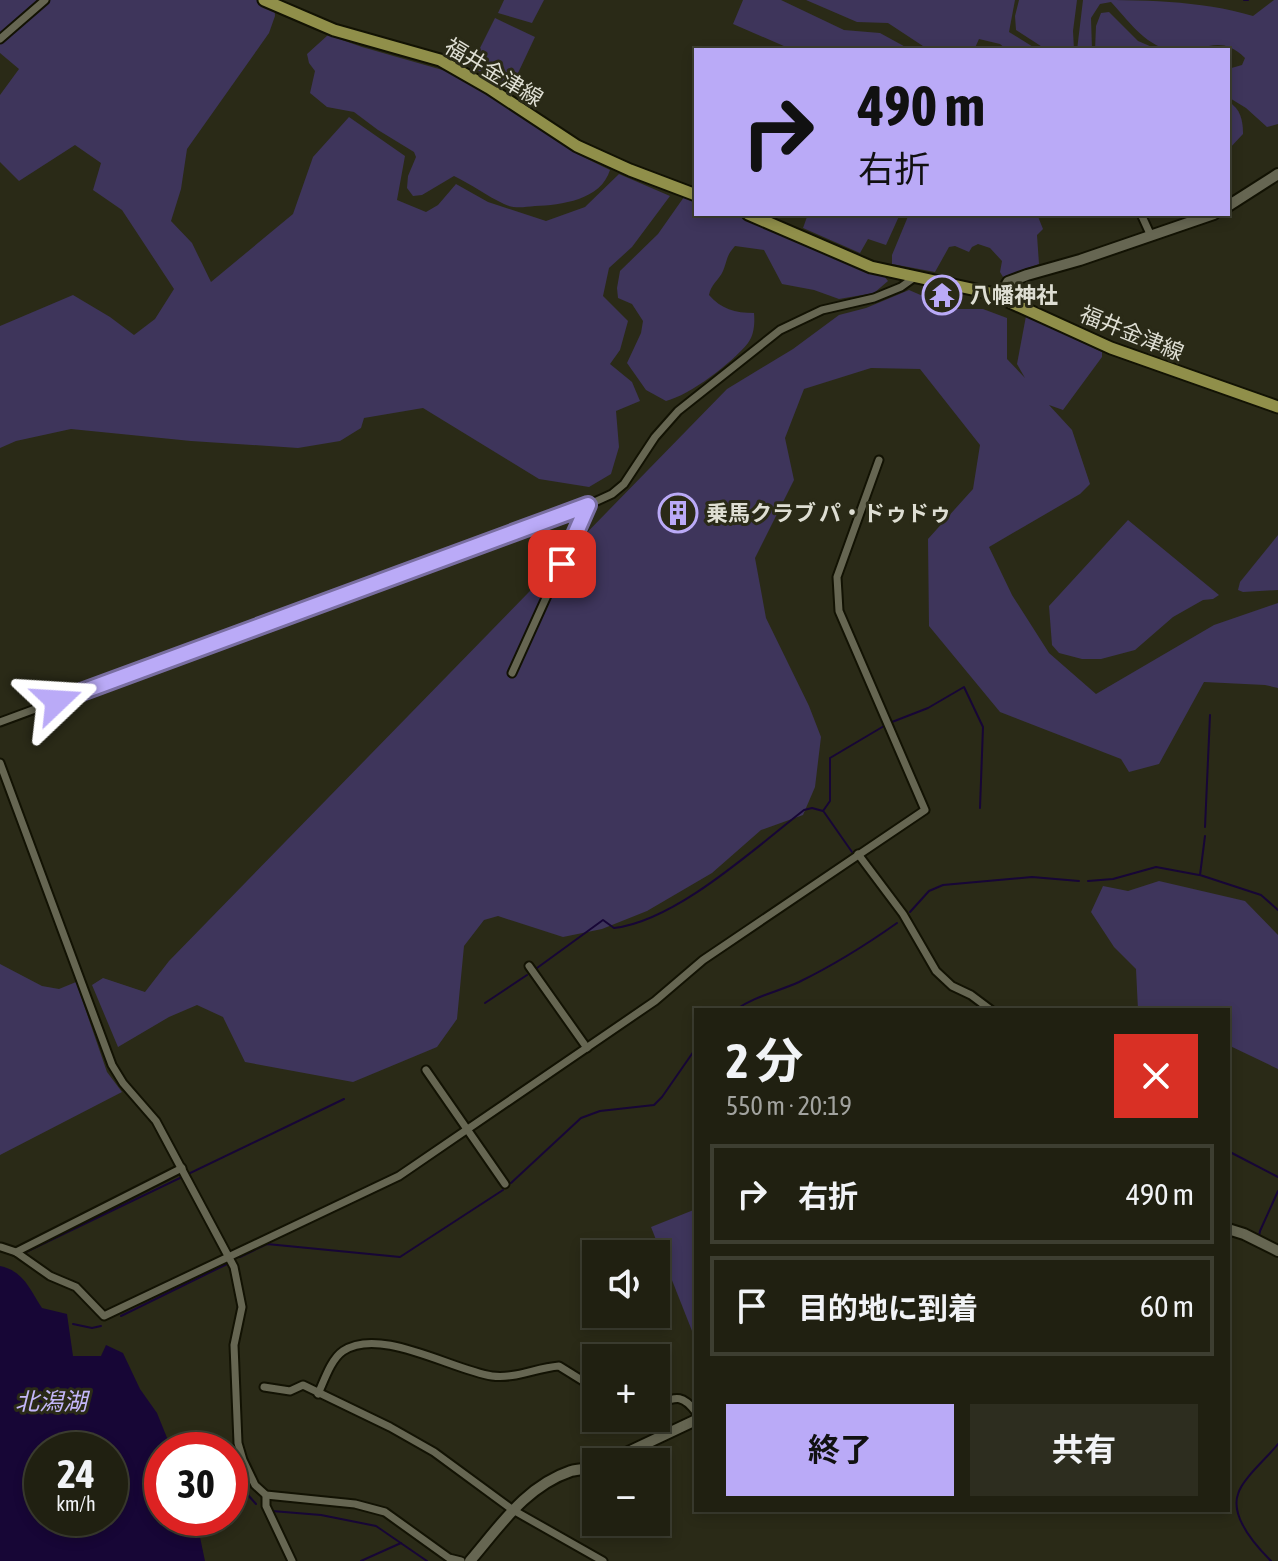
<!DOCTYPE html>
<html lang="ja">
<meta charset="utf-8">
<style>
body{margin:0;font-family:"Asap Condensed","Noto Sans JP",sans-serif;background:#2d2d1f;color:#f1f3f6;height:100vh;display:flex;flex-direction:column;font-size:30px;white-space:nowrap}
*{box-sizing:border-box;margin:0}
p{font-size:26px;color:#a2a39f}
.icon{flex:none;width:44px;height:44px;fill:none;stroke:currentColor;stroke-width:2;stroke-linecap:round;stroke-linejoin:round}
.map{position:relative;flex:1;overflow:hidden}
.panel{position:absolute;left:694px;top:1008px;width:536px;height:504px;display:flex;flex-direction:column;background:#202011;border-radius:0px;box-shadow:0 4px 12px #0003,0 0 0 2px #3d3e31}
.panel>*{flex:none}
.hud{position:absolute;left:694px;top:48px;width:536px;height:168px;border-radius:0px;box-shadow:0 4px 12px #0003,0 0 0 2px #3d3e31;background:#baaaf7;color:#111;overflow:hidden}
.fabs{position:absolute;left:582px;top:1240px;display:grid;gap:16px}
.fabs a{display:grid;place-items:center;width:88px;height:88px;border-radius:0px;background:#202011;box-shadow:0 4px 12px #0003,0 0 0 2px #3d3e31;font-size:40px}
.speed{position:absolute;left:24px;top:1432px;display:flex;gap:16px;font-size:40px;font-weight:700;text-align:center}
.speed>*{display:grid;place-content:center;width:104px;height:104px;border-radius:50%;background:#202011;box-shadow:0 4px 12px #0003,0 0 0 2px #3d3e31;line-height:1}
.speed small{font-size:20px;font-weight:400}
.speed .limit{border:12px solid #d22;background:#fff;color:#111}
.pin{position:absolute;display:grid;place-items:center;width:68px;height:68px;color:#fff;margin:-34px;border-radius:16px;box-shadow:0 4px 12px #0006}
.me{position:absolute;width:88px;margin:-44px;rotate:70deg;stroke-linejoin:round;filter:drop-shadow(0 0 6px #0008)}
.turn{display:flex;align-items:center;gap:28px;height:168px;padding:0 32px;font-size:36px}
.turn .icon{width:104px;height:104px;stroke-width:2.5}
.turn b{display:block;font-size:56px;line-height:68px}
.round{display:grid;place-items:center;flex:none;width:84px;height:84px;border-radius:0px;background:#2d2d1f}
.head{display:flex;align-items:center;justify-content:space-between;height:136px;padding:0 32px}
h1{font-size:48px;font-weight:700;line-height:60px}
.button{display:flex;gap:16px;margin-top:auto;padding:16px 32px}
.button a{flex:1;height:92px;border-radius:0px;background:#baaaf7;color:#111;font-size:32px;font-weight:700;line-height:92px;text-align:center}
.button a+a{background:#2d2d1f;color:#f1f3f6}
ul{padding:0;list-style:none}
li{display:flex;align-items:center;gap:24px;height:100px;margin:0 16px 12px;padding:0 16px;border:4px solid #3d3e31;border-radius:0px}
li div{flex:1}
li b{display:block;font-size:30px}
li em{font-style:normal}
.map>svg:first-child{display:block}
</style>
<div class="map">
<svg width="1278" height="1561" viewBox="0 0 1278 1561">
<rect width="100%" height="100%" fill="#2a2a17"/>
<g fill="#3e355b">
<polygon points="0,0 274,0 275,16 269,33 187,149 181,189 171,221 192,243 211,282 293,214 313,157 349,117 405,156 397,200 426,212 438,205 456,184 488,202 546,221 585,207 619,174 670,196 632,247 609,268 603,296 628,321 620,350 610,364 632,382 640,401 616,411 619,447 611,474 589,487 539,479 423,408 364,418 361,428 340,441 298,448 191,441 71,429 16,441 0,448 0,326 73,295 110,317 134,335 155,319 174,289 122,210 93,190 101,163 75,145 19,181 0,162 0,95 19,69 0,53"/>
<polygon points="504,0 544,0 532,23 498,13"/>
<polygon points="743,0 781,0 844,30 880,33 911,50 793,50 733,24"/>
<polygon points="806,0 1015,0 1009,32 1038,50 1007,50 1000,44 979,39 974,50 929,50 888,23 857,22"/>
<polygon points="1019,0 1077,0 1073,31 1074,50 1047,50 1016,30 1015,16"/>
<path d="M1083,0C1140,0 1200,0 1253,16L1274,0H1278V124L1267,127L1246,108L1228,97V69L1242,65L1245,58C1217,30 1200,57 1169,50C1144,44 1127,19 1111,2L1100,4L1091,18L1092,50H1077Z"/>
<polygon points="1109,12 1138,41 1159,50 1095,50 1096,26 1101,13"/>
<polygon points="495,18 535,37 510,90 471,66"/>
<path d="M328,35L362,47L446,71L483,91L577,154L610,170C601,200 561,205 535,206C524,207 514,209 504,204C487,196 471,184 454,176L422,195L413,196L407,188L408,176L416,157L414,152L378,130L354,112L327,107L310,93L315,71L309,63L307,54Z"/>
<path d="M1228,102C1241,108 1243,122 1243,134L1228,150Z"/>
<path d="M684,197L696,201V214H733L741,217L774,229L871,273L884,276L888,281L874,293L839,299L814,290L782,284L764,250L735,246C726,256 728,259 723,271C719,280 711,284 709,295C721,309 735,313 754,313C755,323 754,335 748,343C732,363 690,395 666,401L646,390L627,363L641,333L643,321L632,304L618,298L617,288L620,271L658,234Z"/>
<polygon points="808,214 900,214 886,245 868,239 860,253 803,228"/>
<polygon points="909,214 1037,214 1043,229 1037,235 1039,264 1003,277 1000,272 1002,261 990,248 978,244 972,247 969,252 955,246 949,247 935,272 892,264 892,255"/>
<polygon points="909,290 953,309 983,309 1007,318 1007,359 1025,378 1017,364 1026,316 1102,352 1102,357 1063,410 1049,405 1072,430 1090,484 1080,494 989,547 1012,595 1049,653 1096,694 1214,625 1278,603 1278,688 1265,685 1204,682 1159,764 1129,772 1121,759 1000,712 929,626 928,539 973,489 980,445 920,369 871,368 804,389 785,438 794,480 755,558 766,618 809,706 821,737 815,787 803,815 761,830 712,873 647,911 602,929 563,937 498,916 484,920 464,946 457,1019 437,1047 353,1082 245,1062 223,1017 197,1005 169,1017 118,1047 92,985 103,978 145,992 169,961 727,389 793,349 839,315 866,308"/>
<polygon points="1128,520 1219,595 1213,599 1203,600 1173,617 1135,650 1101,659 1082,659 1059,653 1052,645 1049,606"/>
<polygon points="1278,535 1278,590 1243,592 1238,590 1240,582"/>
<polygon points="1159,881 1245,901 1278,935 1278,1069 1228,1045 1228,1010 1138,1010 1136,969 1114,947 1091,912 1103,886 1128,891"/>
<polygon points="0,964 42,986 59,989 76,982 107,1072 122,1092 0,1155"/>
<polygon points="696,1209 696,1341 651,1227"/>
</g>
<path fill="#170636" fill-rule="evenodd" d="M0,1266C24,1271 30,1290 42,1308L67,1314L73,1356H101L106,1345L123,1353L140,1389L157,1413L172,1450H162V1518H196L205,1561H0ZM42,1450H110V1518H42Z"/>
<g fill="none" stroke-linecap="round" stroke-linejoin="round">
<g stroke="#170636" stroke-width="2">
<polyline points="1244,0 1248,0"/>
<polyline points="892,722 928,708 964,687 983,727 980,808"/>
<polyline points="824,812 852,852"/>
<polyline points="1205,827 1210,715"/>
<polyline points="1205,836 1200,875 1261,895 1278,910"/>
<polyline points="1088,881 1113,879 1156,867 1199,875"/>
<polyline points="910,912 929,891 943,885 1032,877 1079,881"/>
<path d="M537,968L603,920L614,928C676,921 755,848 804,810L812,808L823,811L830,801V758L884,726"/>
<polyline points="485,1003 527,975"/>
<path d="M735,1010C755,996 777,992 799,982C836,964 863,947 897,923"/>
<polyline points="1228,1151 1278,1177"/>
<polyline points="511,1183 581,1118 600,1111 654,1105 662,1097 696,1048"/>
<polyline points="1265,1239 1259,1236 1260,1231 1278,1191"/>
<polyline points="26,1252 344,1099"/>
<polyline points="240,1257 267,1244 400,1257 503,1190"/>
<polyline points="121,1316 227,1264"/>
<polyline points="73,1324 92,1328 101,1326"/>
<polyline points="230,1469 235,1467 248,1495 256,1504"/>
<polyline points="272,1511 321,1515 376,1526 427,1561"/>
<polyline points="361,1561 401,1543"/>
<path d="M1271,1561C1256,1546 1230,1517 1238,1494C1242,1479 1268,1457 1278,1444"/>
</g>
<defs>
<g id="street">
<polyline points="0,39 45,0"/>
<polyline points="1141,214 1151,236"/>
<polyline points="512,673 588,505"/>
<polyline points="0,722 588,505 612,494 624,484 655,437 678,411 780,330 822,310 874,298 901,287 915,277"/>
<polyline points="0,763 112,1065 123,1083 156,1121 234,1267 242,1307 234,1345 238,1443 243,1460 255,1485 266,1495 355,1504 385,1512 449,1558 461,1561"/>
<polyline points="858,854 903,914 936,971 952,986 971,995 991,1010"/>
<polyline points="529,966 587,1048"/>
<polyline points="426,1070 505,1184"/>
<polyline points="1,1247 16,1252 50,1276 76,1287 104,1316 399,1176 655,1001 703,960 925,810 839,611 837,577 879,460"/>
<polyline points="16,1252 182,1168"/>
<polyline points="264,1387 290,1391 303,1385 390,1427 434,1452 513,1510 603,1561"/>
<path d="M318,1394C324,1381 331,1359 343,1351C380,1326 452,1370 492,1376C515,1379 535,1368 559,1366L596,1389"/>
<path d="M656,1404C677,1397 682,1394 696,1412"/>
<polyline points="266,1495 266,1506 292,1561"/>
</g>
<g id="secondary">
<polyline points="1228,206 1278,174"/>
<polyline points="1000,297 1008,282 1027,275 1080,260 1214,214"/>
<polyline points="1228,1229 1244,1234 1278,1251"/>
<polyline points="607,1462 696,1420"/>
<path d="M470,1561C500,1526 526,1486 571,1471C579,1469 588,1469 596,1467"/>
</g>
<g id="primary">
<polyline points="264,0 334,30 440,60 489,88 577,146 630,170 696,195"/>
<polyline points="748,214 871,267 990,293 1111,348 1278,407"/>
</g>
</defs>
<use href="#street" stroke="#121203" stroke-width="11"/>
<use href="#secondary" stroke="#121203" stroke-width="14"/>
<use href="#primary" stroke="#121203" stroke-width="15"/>
<use href="#street" stroke="#666652" stroke-width="7"/>
<use href="#secondary" stroke="#666652" stroke-width="10"/>
<use href="#primary" stroke="#908f4a" stroke-width="11"/>
</g>
<g fill="none" stroke-linecap="round" stroke-linejoin="round">
<defs>
<polyline id="route" points="57,701 588,505 562,564"/>
</defs>
<use href="#route" stroke="#796ea1" stroke-width="20"/>
<use href="#route" stroke="#baaaf7" stroke-width="14"/>
</g>
<defs>
<symbol id="temple-ring" viewBox="-11 -11 22 22"><circle r="9.5" fill="#2a2a17" stroke="#baaaf7" stroke-width="1.5"/><path d="M0-6L5-2H3V0L6.5 2.5H4V6H1.5V3h-3V6H-4V2.5H-6.5L-3 0V-2H-5Z" fill="#baaaf7"/></symbol>
<symbol id="building-ring" viewBox="-11 -11 22 22"><circle r="9.5" fill="#2a2a17" stroke="#baaaf7" stroke-width="1.5"/><path d="M-4-6H4V6H1V3H-1V6H-4ZM-2.5-4.3h1.7v1.8h-1.7ZM.8-4.3h1.7v1.8H.8ZM-2.5-1h1.7V.8h-1.7ZM.8-1h1.7V.8H.8Z" fill="#baaaf7"/></symbol>
</defs>
<g fill-rule="evenodd">
<use href="#temple-ring" x="920" y="273" width="44" height="44"/>
<use href="#building-ring" x="656" y="491" width="44" height="44"/>
</g>
<g text-anchor="middle" dominant-baseline="central" stroke-width="6" stroke-linejoin="round" paint-order="stroke">
<g font-size="22" fill="#deded3" stroke="#2a2a17">
<text transform="translate(494 72) rotate(31)">福井金津線</text>
<text transform="translate(1132 333) rotate(22)">福井金津線</text>
</g>
<g font-size="22" font-weight="bold" fill="#deded3" stroke="#2a2a17" text-anchor="start">
<text x="970" y="295">八幡神社</text>
<text x="706" y="513">乗馬クラブ パ・ドゥドゥ</text>
</g>
<g font-size="24" font-style="italic" fill="#c4b7f9" stroke="#2a2a17">
<text x="51" y="1401">北潟湖</text>
</g>
</g>
</svg>
<div class="fabs">
<a><svg class="icon" aria-label="sound" viewBox="0 0 24 24"><path d="M4 9h4l5-4v14l-5-4H4zM17 9q2 3 0 6"/></svg></a>
<a>+</a>
<a>−</a>
</div>
<div class="speed"><div>24<small>km/h</small></div><div class="limit">30</div></div>
<div class="pin" style="left:562px;top:564px;background:#d93025"><svg class="icon" aria-label="arrive" viewBox="0 0 24 24"><path d="M6 21V4h12l-3 4 3 4H6"/></svg></div>
<svg class="me" style="left:57px;top:701px" viewBox="-20 -20 40 40"><path d="M0-17L14 15 0 8-14 15z" fill="#baaaf7" stroke="#fff" stroke-width="4"/></svg>
<div class="hud">
<div class="turn"><svg class="icon" aria-label="right" viewBox="0 0 24 24"><path d="M7 20v-9h11M14 6l5 5-5 5"/></svg><div><b>490 m</b>右折</div></div>
</div>
<section class="panel">
<div class="head"><div><h1>2 分</h1><p>550 m · 20:19</p></div><a class="round" style="background:#d93025;color:#fff"><svg class="icon" aria-label="close" viewBox="0 0 24 24"><path d="M6 6l12 12M18 6L6 18"/></svg></a></div>
<ul>
<li><svg class="icon" aria-label="right" viewBox="0 0 24 24"><path d="M7 20v-9h11M14 6l5 5-5 5"/></svg><div><b>右折</b></div><em>490 m</em></li>
<li><svg class="icon" aria-label="arrive" viewBox="0 0 24 24"><path d="M6 21V4h12l-3 4 3 4H6"/></svg><div><b>目的地に到着</b></div><em>60 m</em></li>
</ul>
<div class="button"><a>終了</a><a>共有</a></div>
</section>
</div>
